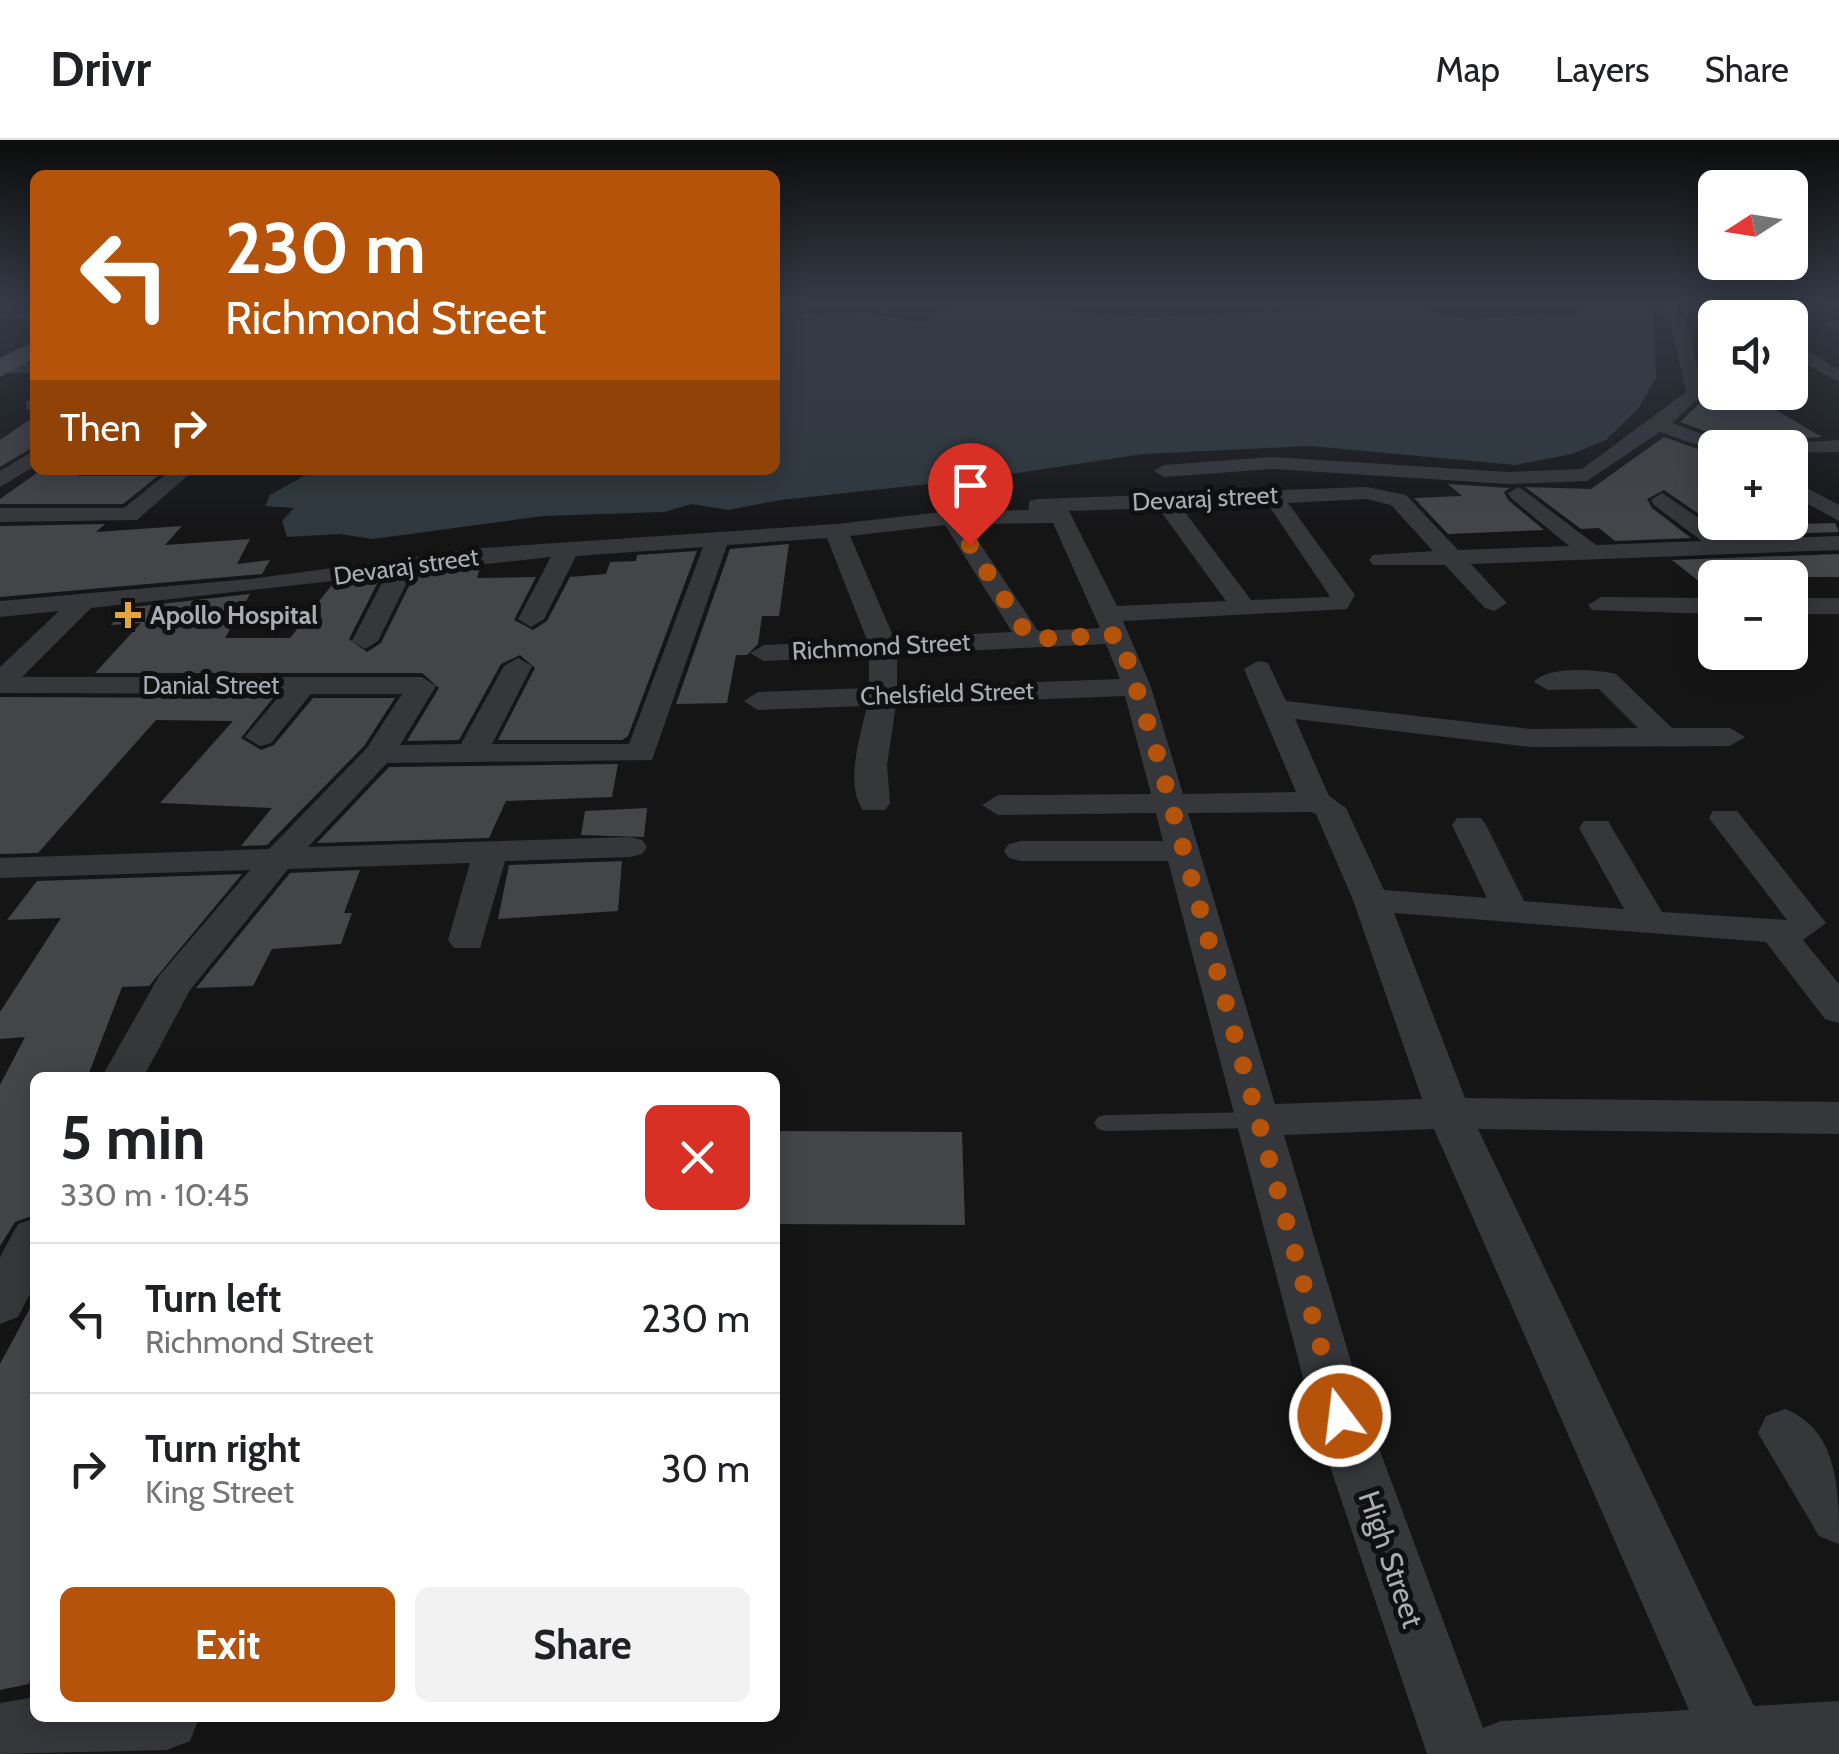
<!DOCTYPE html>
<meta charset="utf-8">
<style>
body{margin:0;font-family:Cabin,sans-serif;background:#f2f2f2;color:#202124;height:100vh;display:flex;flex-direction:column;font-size:38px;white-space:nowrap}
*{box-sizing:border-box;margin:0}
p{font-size:32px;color:#757577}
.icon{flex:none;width:55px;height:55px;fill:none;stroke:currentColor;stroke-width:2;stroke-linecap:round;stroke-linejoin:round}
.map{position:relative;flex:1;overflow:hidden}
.side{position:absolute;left:30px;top:932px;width:750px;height:650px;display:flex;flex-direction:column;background:#fff;border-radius:15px;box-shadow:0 5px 25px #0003}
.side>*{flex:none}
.hud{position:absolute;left:30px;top:30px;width:750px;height:305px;border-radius:15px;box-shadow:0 5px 25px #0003;background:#b45309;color:#fff;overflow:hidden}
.needle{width:65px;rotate:258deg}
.fabs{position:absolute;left:1698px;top:30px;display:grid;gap:20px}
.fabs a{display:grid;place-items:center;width:110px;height:110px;border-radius:15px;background:#fff;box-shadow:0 5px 25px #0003;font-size:50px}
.pin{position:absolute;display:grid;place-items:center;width:85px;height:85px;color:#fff;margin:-102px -42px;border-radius:50% 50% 50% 0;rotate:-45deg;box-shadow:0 0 10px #0007}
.pin .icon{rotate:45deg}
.me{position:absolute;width:110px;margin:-55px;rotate:345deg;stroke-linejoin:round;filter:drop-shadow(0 0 8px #0008)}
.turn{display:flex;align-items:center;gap:35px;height:210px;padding:0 30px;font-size:45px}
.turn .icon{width:130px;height:130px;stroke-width:2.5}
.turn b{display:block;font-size:70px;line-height:85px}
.then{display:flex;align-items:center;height:95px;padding:0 30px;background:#0003;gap:20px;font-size:38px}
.round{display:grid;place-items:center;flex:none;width:105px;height:105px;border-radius:15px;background:#f2f2f2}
.head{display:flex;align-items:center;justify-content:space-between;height:170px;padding:0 30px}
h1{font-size:60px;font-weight:700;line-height:75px}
.action{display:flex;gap:20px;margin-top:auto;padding:20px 30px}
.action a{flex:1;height:115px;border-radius:15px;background:#b45309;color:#fff;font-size:40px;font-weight:700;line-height:115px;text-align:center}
.action a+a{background:#f2f2f2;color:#202124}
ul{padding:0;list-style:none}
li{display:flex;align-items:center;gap:30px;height:150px;padding:0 30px;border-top:2px solid #e0e0e0}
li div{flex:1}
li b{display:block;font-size:38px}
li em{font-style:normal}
header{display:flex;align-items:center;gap:60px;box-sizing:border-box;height:140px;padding:0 50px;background:#fff;border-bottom:2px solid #e0e0e0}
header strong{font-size:48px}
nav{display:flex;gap:55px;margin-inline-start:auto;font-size:35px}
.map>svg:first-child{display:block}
</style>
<header>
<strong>Drivr</strong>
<nav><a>Map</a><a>Layers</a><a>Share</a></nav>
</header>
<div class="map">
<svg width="1839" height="1614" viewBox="0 0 1839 1614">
<rect width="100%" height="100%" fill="#151516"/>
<polygon fill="#2f383e" points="1596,163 1637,163 1655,172 1656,238 1638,269 1606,300 1572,314 1515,325 1310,306 1143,314 984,338 781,360 728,370 692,364 664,372 543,376 373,399 339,394 287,397 282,381 294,368 265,366 270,355 315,330 775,330 775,175 867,172 925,183 939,171 980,165 1149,177 1408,165 1470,180 1538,174 1569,176"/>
<g fill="#444549">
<polygon points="1715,239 1715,265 1764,263 1822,297 1733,301 1680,282 1707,256"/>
<polygon points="35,276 35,306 0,327 0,300"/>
<polygon points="1664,297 1715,315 1715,385 1664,350 1647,359 1652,368 1691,398 1615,401 1599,388 1581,389 1525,347 1591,349"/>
<polygon points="41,330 85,330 77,336 158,336 123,364 0,364 0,359"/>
<polygon points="1448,344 1510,348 1504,352 1508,360 1544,390 1448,394 1414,358 1462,356"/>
<polygon points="1835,383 1839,392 1732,396 1717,386"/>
<polygon points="105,384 96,392 182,386 165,405 250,399 237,424 270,420 262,434 0,457 0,386"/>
<polygon points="789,404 779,476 762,476 758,504 747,515 736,515 727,563 676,564 730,409"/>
<polygon points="697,411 628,596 622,600 498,600 535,528 520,515 501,524 459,600 407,601 439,548 422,533 95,533 141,483 111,485 124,468 250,454 225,498 290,498 332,445 379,440 349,499 367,512 381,503 414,436 480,428 477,438 536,437 514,480 533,490 547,481 570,437 606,434 610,422 636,421 637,415"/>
<polygon points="1839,414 1839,437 1715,437 1715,454 1672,420"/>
<polygon points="0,557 273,558 241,598 261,610 274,605 313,558 395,558 364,606 267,705 241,706 272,668 160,663 233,581 156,580 38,713 0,714"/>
<polygon points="618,624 612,657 506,661 489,698 317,703 389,627"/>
<polygon points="647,668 644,697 581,695 585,671"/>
<polygon points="622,721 618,771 498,779 509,725"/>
<polygon points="360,730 344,773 352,773 341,804 272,809 253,846 196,848 290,733"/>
<polygon points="242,734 149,846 122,847 87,938 35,938 35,1075 15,1082 0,1106 0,945 25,897 0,899 0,872 61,778 7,780 37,741"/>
<polygon points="775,991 962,992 965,1085 775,1084"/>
<polygon points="35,1159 35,1523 29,1544 0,1550 0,1224"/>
</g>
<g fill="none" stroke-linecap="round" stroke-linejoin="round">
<polygon fill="#36373b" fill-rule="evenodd" points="1258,972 1266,974 1270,980 1266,986 1258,988 1106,991 1098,989 1094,983 1098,977 1106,975"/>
<g fill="#36373b" fill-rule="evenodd">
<polygon points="779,163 793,163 787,177 775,175"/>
<polygon points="883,163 899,163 884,175 876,170"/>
<polygon points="1226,163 1275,163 1278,166 1270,171"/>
<polygon points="1656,163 1671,163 1686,180 1704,253 1672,283 1735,306 1839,300 1839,312 1790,313 1790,308 1715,311 1660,292 1587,341 1508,344 1273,329 1164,337 1154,331 1164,325 1273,317 1508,332 1582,329 1686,252 1670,181"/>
<polygon points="1753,163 1768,163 1781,178 1765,178"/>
<polygon points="0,168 35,169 35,179 0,178"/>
<polygon points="1834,179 1839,181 1839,192 1826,184"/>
<polygon points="1790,199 1839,230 1839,242 1790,216"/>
<polygon points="1,223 35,223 35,233 0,233"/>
<polygon points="33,259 35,271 26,269 26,261"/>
<polygon points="35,310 35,326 0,347 0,331"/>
<polygon points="171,330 194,330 137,380 0,382 0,368 124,368"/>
<polygon points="1790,339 1839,365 1839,381 1790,354"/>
<path d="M1366,347L1406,355L1458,410L1569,406L1511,358L1508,353L1519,347L1596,405L1702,401L1654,365L1651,360L1662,353L1731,400L1839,396V410L1471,424L1507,463L1494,471L1485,468L1445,425H1373L1369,420L1373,415L1433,411L1391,365L1366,359L1288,363L1355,455L1347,469L1123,481L1151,547L1183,654L1296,652L1244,529L1258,521L1268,523L1286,561L1531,589L1638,588L1599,549L1548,550L1534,542C1547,526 1596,529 1616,534L1672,588H1730L1745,597L1730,606L1531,607L1295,579L1329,656L1346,668L1384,750L1487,758L1452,685L1457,678H1481L1486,685L1524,761L1624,769L1579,688L1584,681H1608L1662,772L1787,780L1709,678L1713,671H1737L1826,783L1803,800L1839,844V883L1825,879L1766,802L1394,773L1465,958L1839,962V994L1478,989L1754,1566L1839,1561V1614H1427L1313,1276L1168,721H1021L1009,718L1004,711L1009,704L1021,701H1163L1156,673L998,675L982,665L998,655L1151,654L1125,556L896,565L887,625L890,663L885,670H863C844,643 861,595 867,566L758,570L744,561L758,552L869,548V516L764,521L750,513L764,505L867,500L827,398L727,405L652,620L387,623L308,707L630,697L642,700L647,707L642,714L630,717L505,721L480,808H454L448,800L470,723L288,729L190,850L143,938H101L159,836L250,730L0,738V718L269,709L367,608L402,554H311L271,603L260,606L245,597L281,554L0,553V527L59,471L0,477V461L250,439L483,408L836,384L951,371L1029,370V361L1037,359ZM1267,363L1329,455V457L1251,460L1181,367ZM1159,368L1162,373L1226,461L1117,466L1069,371ZM1053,383L1100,488L1038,491L967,384ZM945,385L1012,492L894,498L850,396ZM703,407L629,604H492L532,526L518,518L504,526L461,604L400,605L436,546L422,537H22L91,468L386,435L352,501L365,509L378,501L412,432L551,417L518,479L531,487L544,479L576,416ZM1106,504L1120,539L897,547V514ZM1311,672L1316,674L1353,760L1422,959L1275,964L1188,673ZM1434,989L1689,1570L1501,1581L1483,1588L1367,1276L1284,995Z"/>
<polygon points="1601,457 1715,458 1715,474 1592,470 1588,465"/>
<rect x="1790" y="458" width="49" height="16"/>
<polygon points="35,1078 35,1144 18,1177 0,1184 0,1117 18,1084"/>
<path d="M1785,1269C1839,1290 1839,1352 1839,1404L1819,1396L1758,1293L1766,1276Z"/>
<polygon points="35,1557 35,1578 199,1578 190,1601 167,1610 0,1614 0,1563"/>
</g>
<polygon fill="#52545a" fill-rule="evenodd" points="35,201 35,218 0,237 0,218"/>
</g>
<linearGradient id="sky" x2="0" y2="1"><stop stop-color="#0c0c0c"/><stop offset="0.42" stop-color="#353b47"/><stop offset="1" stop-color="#353b47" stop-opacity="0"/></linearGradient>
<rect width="1839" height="389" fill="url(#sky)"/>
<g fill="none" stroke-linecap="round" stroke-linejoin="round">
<polyline stroke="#b45309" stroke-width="18" stroke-dasharray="0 32.4" points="970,405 1030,499 1118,495 1122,503 1156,610 1340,1276"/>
</g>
<path fill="#e3a340" stroke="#101011" stroke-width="4" d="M123 460h10v10h10v10h-10v10h-10v-10h-10v-10h10z"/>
<g text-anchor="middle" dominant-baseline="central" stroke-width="10" stroke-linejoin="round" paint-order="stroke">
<g font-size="25" fill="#a8adb5" stroke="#101011">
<text transform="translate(1205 358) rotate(-3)">Devaraj street</text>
<text transform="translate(406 426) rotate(-8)">Devaraj street</text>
<text transform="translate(881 506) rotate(-3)">Richmond Street</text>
<text x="211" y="545">Danial Street</text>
<text transform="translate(947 553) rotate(-2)">Chelsfield Street</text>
</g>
<g font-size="25" font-weight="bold" fill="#a8adb5" stroke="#101011" text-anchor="start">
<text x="150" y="475">Apollo Hospital</text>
</g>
<g font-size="30" fill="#a8adb5" stroke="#101011">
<text transform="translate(1391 1419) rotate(71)">High Street</text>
</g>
</g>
</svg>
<div class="fabs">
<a><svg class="needle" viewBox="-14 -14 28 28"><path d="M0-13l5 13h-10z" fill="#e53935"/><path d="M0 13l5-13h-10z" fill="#757577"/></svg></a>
<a><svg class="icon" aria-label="sound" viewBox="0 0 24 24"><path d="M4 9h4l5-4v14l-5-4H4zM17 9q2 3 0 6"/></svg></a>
<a>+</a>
<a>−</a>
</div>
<div class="pin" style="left:970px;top:405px;background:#d93025"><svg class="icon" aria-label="arrive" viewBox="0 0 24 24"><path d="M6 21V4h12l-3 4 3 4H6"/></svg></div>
<svg class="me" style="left:1340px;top:1276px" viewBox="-20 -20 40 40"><circle r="17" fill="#b45309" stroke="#fff" stroke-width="3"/><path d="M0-11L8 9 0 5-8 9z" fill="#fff"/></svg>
<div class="hud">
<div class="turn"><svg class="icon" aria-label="left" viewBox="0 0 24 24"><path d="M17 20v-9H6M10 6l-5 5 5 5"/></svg><div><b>230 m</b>Richmond Street</div></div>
<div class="then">Then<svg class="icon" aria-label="right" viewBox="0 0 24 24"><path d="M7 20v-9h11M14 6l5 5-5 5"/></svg></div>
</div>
<section class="side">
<div class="head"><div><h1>5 min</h1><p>330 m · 10:45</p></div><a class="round" style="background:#d93025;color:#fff"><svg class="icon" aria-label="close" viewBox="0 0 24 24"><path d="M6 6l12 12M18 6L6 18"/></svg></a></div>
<ul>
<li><svg class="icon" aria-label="left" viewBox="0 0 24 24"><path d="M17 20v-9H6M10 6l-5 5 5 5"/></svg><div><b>Turn left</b><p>Richmond Street</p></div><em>230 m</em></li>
<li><svg class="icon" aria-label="right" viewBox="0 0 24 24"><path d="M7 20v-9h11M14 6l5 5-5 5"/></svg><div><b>Turn right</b><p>King Street</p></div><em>30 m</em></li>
</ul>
<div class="action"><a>Exit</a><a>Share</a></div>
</section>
</div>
